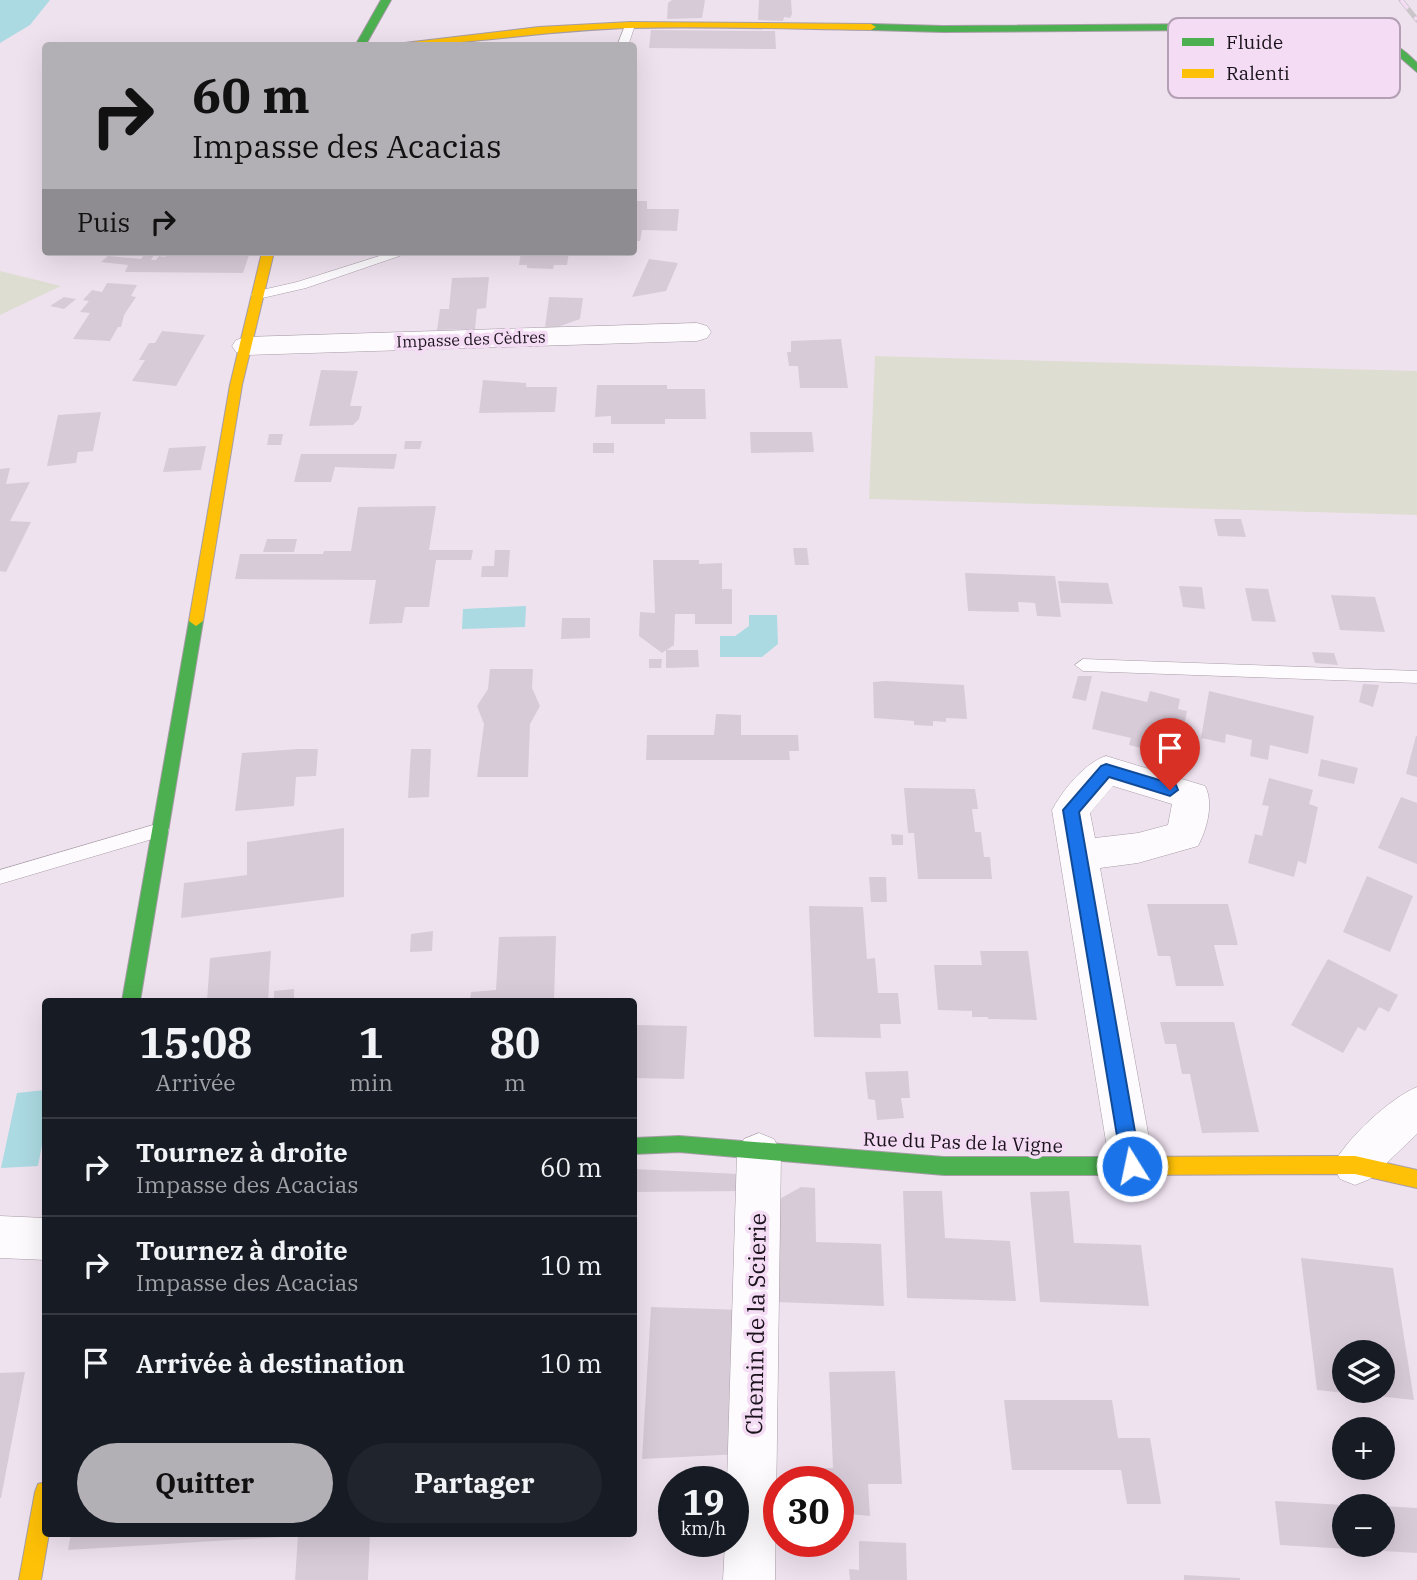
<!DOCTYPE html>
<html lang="fr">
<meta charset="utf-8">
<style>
body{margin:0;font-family:"IBM Plex Serif",serif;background:#20242c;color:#f1f3f6;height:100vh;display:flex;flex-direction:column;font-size:26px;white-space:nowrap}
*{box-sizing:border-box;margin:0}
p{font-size:23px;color:#9ea1a6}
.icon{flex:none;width:38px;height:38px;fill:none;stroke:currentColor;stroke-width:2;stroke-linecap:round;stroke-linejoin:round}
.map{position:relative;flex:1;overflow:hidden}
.details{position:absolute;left:42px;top:998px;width:595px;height:539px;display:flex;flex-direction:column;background:#171b24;border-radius:7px;box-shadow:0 7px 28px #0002}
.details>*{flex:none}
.banner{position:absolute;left:42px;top:42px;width:595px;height:214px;border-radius:7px;box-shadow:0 7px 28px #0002;background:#b2afb5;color:#111;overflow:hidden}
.fabs{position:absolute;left:1332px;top:1340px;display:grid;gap:14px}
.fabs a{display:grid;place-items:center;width:63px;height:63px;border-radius:50%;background:#171b24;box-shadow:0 7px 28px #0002;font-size:35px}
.speed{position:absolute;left:658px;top:1466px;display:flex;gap:14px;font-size:35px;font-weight:700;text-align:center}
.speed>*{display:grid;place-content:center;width:91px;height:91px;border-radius:50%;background:#171b24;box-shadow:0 7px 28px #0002;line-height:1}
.speed small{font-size:18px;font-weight:400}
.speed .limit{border:10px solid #d22;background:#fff;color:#111}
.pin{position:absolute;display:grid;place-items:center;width:60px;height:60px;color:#fff;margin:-72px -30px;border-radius:50% 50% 50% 0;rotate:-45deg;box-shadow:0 0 7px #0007}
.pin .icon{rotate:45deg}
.me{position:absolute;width:77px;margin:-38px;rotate:350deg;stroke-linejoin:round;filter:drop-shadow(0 0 5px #0008)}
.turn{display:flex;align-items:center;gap:24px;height:147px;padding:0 35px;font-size:32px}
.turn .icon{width:91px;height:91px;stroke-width:2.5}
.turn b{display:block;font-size:49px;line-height:60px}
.then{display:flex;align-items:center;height:66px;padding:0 35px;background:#0003;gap:14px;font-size:26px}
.eta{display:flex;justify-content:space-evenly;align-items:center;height:119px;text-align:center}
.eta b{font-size:42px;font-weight:700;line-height:49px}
.cta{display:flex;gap:14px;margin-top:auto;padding:14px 35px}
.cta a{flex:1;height:80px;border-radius:42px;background:#b2afb5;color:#111;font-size:28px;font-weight:700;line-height:80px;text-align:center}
.cta a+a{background:#20242c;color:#f1f3f6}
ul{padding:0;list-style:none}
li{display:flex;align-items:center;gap:21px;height:98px;padding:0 35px;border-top:2px solid #363941}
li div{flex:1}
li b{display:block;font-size:26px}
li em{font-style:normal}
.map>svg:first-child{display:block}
</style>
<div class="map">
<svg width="1417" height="1580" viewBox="0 0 1417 1580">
<rect width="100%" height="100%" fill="#efe2ef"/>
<g fill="#deddd1">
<polygon points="0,271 61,286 0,315"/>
<polygon points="875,356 1417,371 1417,515 869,499"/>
</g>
<g fill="#acdae2">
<polygon points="0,0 50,0 30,25 0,43"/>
<polygon points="526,606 525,627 462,629 463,609"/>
<polygon points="749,615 777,615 778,644 762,657 720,657 720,636 735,636 749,626"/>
<polygon points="45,1090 45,1129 38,1166 1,1168 17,1093"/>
</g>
<g fill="#d8cbd8">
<polygon points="672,0 705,0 702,18 667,19 668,3"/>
<polygon points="759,0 791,0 792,14 790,18 784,17 783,21 758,20"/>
<polygon points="651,30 775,31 776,49 649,48"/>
<polygon points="634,201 647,201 647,209 679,209 677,231 642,230 640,241 634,241"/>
<polygon points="146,252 155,253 151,260 156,260 159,256 165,257 168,252 250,252 243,273 125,272 128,265 101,262 108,256 141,259"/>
<polygon points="521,252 569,252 567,265 554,265 553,269 527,268 527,265 519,265"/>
<polygon points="649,259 678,263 666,291 632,297"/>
<polygon points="489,277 486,308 477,309 475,329 437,330 440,309 449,309 452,278"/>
<polygon points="107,283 137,285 131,296 136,297 124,315 121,327 118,327 110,341 73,339 90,313 80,312 89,301 83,300 92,290 102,292"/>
<polygon points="64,297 76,299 64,309 50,306"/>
<polygon points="549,297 583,298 580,319 555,328 545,328"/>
<polygon points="162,331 205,335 176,386 132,381 145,360 139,360 149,343 155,343"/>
<polygon points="841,339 848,388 800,388 798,366 789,366 787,352 791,352 791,341"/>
<polygon points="321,370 358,371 350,406 362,406 359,419 353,425 309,426"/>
<polygon points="483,380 526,383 526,387 557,387 555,412 479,413"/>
<polygon points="597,385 667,385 667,389 705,389 706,419 665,419 665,424 611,424 611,416 595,417"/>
<polygon points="101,412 93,451 78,452 76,463 47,466 58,415"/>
<polygon points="750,432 812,432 814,452 751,453"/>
<polygon points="269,434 283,434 281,445 267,445"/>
<polygon points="405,441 422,441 420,449 404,449"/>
<rect x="593" y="443" width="21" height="10"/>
<polygon points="206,446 201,470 163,472 169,448"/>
<polygon points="301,454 397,454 394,469 335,467 331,482 294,482"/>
<polygon points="10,468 6,484 30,482 10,521 31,522 6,572 0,571 0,469"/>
<polygon points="436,506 429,550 473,550 471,560 436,560 429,607 405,607 402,623 369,624 376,580 235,579 240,554 323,554 324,551 351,551 358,507"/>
<polygon points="1214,519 1241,519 1246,537 1218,536"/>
<polygon points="267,539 297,539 294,552 263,552"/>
<polygon points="793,548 807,548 809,565 795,565"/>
<polygon points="495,550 510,550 508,577 481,577 482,566 494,566"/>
<polygon points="653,560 699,560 699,564 722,563 722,589 732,589 732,624 695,624 695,614 675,614 674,645 662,653 639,636 640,612 655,613"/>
<polygon points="965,573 1055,576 1061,617 1037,616 1035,603 1018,602 1019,612 968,611"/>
<polygon points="1058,581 1108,583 1113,604 1061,603"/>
<polygon points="1179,586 1202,587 1205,609 1183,607"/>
<polygon points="1245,588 1268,589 1276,622 1252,621"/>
<polygon points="1331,595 1375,597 1385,632 1340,630"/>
<polygon points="562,618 590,618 590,638 561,639"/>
<polygon points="666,650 698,650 699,667 666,668"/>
<polygon points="1312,652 1334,653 1338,665 1315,663"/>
<polygon points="649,659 662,659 661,668 649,668"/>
<polygon points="490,669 533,669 532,688 540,706 530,724 528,777 477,777 484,724 477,706 488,689"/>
<polygon points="1078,676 1092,676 1086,701 1072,698"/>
<polygon points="885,681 964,685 967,719 946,718 946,722 933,721 933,726 914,725 914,721 874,718 873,682"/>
<polygon points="1363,684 1379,685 1373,707 1359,702"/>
<polygon points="1101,691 1147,702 1150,691 1180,699 1178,709 1187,711 1178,757 1129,745 1131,738 1092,729"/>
<polygon points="1209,691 1314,716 1308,754 1270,745 1268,760 1250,756 1252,740 1226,734 1225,743 1201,738"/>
<polygon points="716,714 741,715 741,735 798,735 799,751 789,751 790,760 646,760 647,735 714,735"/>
<polygon points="1416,736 1417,736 1417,777 1406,774"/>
<polygon points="298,749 318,749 316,776 296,777 294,806 235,811 242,753"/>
<polygon points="411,749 431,749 429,797 408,798"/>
<polygon points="1321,759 1358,768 1354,784 1318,776"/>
<polygon points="1269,778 1313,790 1309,804 1318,807 1306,864 1298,861 1294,877 1248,863 1255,834 1262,836 1269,806 1262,805"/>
<polygon points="904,788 975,789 978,809 972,809 975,832 981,832 984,857 990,857 992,879 918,879 914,833 908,833"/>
<polygon points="1401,797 1417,803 1417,864 1378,848"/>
<polygon points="344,828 344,897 181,918 184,883 247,875 247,842"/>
<polygon points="891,834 903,835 903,845 892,845"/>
<polygon points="1367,876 1413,896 1390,952 1343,932"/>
<polygon points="869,877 886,877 887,902 871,902"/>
<polygon points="1147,904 1228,904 1238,945 1214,945 1224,986 1176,986 1170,956 1158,956"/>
<polygon points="809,906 863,907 867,959 875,958 878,993 898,993 901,1024 880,1024 881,1038 814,1037"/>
<polygon points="433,931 432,951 410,952 411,934"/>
<polygon points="556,936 554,1001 470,1001 471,992 496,990 499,937"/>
<polygon points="271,951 268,1001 207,1001 210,958"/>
<polygon points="980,951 1028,951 1037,1020 988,1019 988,1017 972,1017 972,1011 938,1010 934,965 982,965"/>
<polygon points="1328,959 1398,995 1389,1012 1379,1007 1365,1031 1358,1027 1343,1053 1291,1025"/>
<polygon points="294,989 294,1001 274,1001 274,991"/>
<polygon points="1160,1022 1234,1022 1259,1132 1202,1133 1190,1074 1182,1074 1176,1044 1165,1044"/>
<polygon points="634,1025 687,1026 684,1079 634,1078"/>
<polygon points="908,1071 910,1098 901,1098 904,1118 877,1120 875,1100 868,1099 865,1072"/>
<polygon points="634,1169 739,1174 746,1191 634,1192"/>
<polygon points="801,1187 815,1188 816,1242 881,1244 884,1306 775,1302 776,1201"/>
<polygon points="903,1191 942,1191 945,1238 1010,1241 1016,1301 907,1298"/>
<polygon points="1069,1191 1074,1243 1141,1245 1149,1306 1040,1302 1030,1192"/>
<polygon points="1301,1258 1393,1268 1414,1400 1348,1393 1382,1391 1382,1353 1344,1353 1344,1393 1317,1390"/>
<polygon points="651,1307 744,1310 740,1454 642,1459"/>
<polygon points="895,1371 902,1484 868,1484 870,1516 838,1513 838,1482 824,1482 823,1468 833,1468 829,1372"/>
<polygon points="25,1372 1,1498 0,1498 0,1373"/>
<polygon points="1004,1400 1112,1400 1118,1438 1150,1438 1161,1504 1127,1504 1121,1470 1012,1470"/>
<polygon points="1275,1501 1344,1505 1344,1545 1382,1545 1382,1506 1417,1508 1417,1553 1280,1545"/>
<polygon points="71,1533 370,1533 368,1580 295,1580 298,1536 68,1550"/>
<polygon points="859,1541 906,1543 907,1580 850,1580 849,1569 859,1570"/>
<polygon points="1184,1575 1240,1578 1240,1580 1184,1580"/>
</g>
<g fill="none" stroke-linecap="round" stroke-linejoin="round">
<defs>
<g id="lane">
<polygon points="626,23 635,25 628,46 617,46"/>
<polygon points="392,252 411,252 306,288 258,299 251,295 253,292 297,282"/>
<polygon points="1083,659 1417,671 1417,683 1083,671 1075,665"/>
<polygon points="160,823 166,825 169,830 166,835 0,884 0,870"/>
</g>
<g id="street">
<polygon points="697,323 707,326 711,332 707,338 697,341 246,355 236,352 232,346 236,340 246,337"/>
<path d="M1106,756L1205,786C1214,803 1207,829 1198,846L1138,863L1100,868L1154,1166L1147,1180L1132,1186L1117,1180L1110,1166L1052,810C1063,790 1084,763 1106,756ZM1113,786L1172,804L1168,825L1138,833L1095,838L1090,813Z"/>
<path d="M1417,1087V1134L1370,1179L1355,1185L1340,1179L1333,1165C1345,1140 1391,1097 1417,1087Z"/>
<polygon points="759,1133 774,1139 781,1153 775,1580 723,1580 725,1542 733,1542 733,1482 727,1482 737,1153 744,1139"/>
<polygon points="0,1216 46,1218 46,1260 0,1258"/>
</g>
<g id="fast">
<polygon points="381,0 391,0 365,46 355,46"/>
<path d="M1328,23C1362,28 1393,37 1417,63V72L1394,52L1374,40L1328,29L943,32L871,30L866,27L871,24L943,26Z"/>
<polygon points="196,616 203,621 140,1001 122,1001 189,621"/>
<polygon points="679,1136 944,1157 1118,1157 1125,1160 1127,1166 1125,1172 1118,1175 944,1175 679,1152 634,1154 634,1138"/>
</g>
<g id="slow">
<path d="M630,22L871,24L876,27L871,30C791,29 710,26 630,28C546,30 463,46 379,46L539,27Z"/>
<polygon points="262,252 274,252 242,385 203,621 196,626 189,621 230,385"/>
<polygon points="1355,1156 1417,1170 1417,1188 1355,1174 1118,1175 1111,1172 1109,1166 1111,1160 1118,1157"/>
<polygon points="46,1482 46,1533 49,1533 41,1580 19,1580 35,1492 38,1484"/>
</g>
</defs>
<use href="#lane" stroke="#a79da7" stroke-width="1"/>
<use href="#street" stroke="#a79da7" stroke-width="1"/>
<use href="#fast" stroke="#a79da7" stroke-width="2"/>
<use href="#slow" stroke="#a79da7" stroke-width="2"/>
<use href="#lane" fill="#fdfbfd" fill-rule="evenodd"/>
<use href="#street" fill="#fdfbfd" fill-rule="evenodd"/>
<use href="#fast" fill="#4caf50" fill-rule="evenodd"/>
<use href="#slow" fill="#ffc107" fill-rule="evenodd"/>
<defs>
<polyline id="rail" points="1401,0 1417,20"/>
</defs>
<use href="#rail" stroke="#c9c5c9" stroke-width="5"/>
<use href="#rail" stroke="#f4dcf5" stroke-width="3.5" stroke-dasharray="11" stroke-linecap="butt"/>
</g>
<polygon fill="#1a73e8" stroke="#114b97" stroke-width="2" points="1106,764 1176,785 1178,790 1170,796 1109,777 1079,812 1141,1166 1138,1173 1132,1175 1125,1173 1122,1166 1063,810 1101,766"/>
<g text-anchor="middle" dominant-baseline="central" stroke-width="7" stroke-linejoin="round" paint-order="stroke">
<g font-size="16" fill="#1b131c" stroke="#f4dcf5">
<text transform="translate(471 339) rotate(-2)">Impasse des Cèdres</text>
</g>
<g font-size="19" fill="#1b131c" stroke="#f4dcf5">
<text transform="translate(963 1142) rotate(2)">Rue du Pas de la Vigne</text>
</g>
<g font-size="23" fill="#1b131c" stroke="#f4dcf5">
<text transform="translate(755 1324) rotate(-89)">Chemin de la Scierie</text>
</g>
</g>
<rect x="1168" y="18" width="232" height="80" rx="10" fill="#f4dcf5" stroke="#b3a0b4" stroke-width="2"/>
<rect x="1182" y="38" width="32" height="8" fill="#4caf50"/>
<rect x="1182" y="69" width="32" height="9" fill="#ffc107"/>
<g font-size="19" fill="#1b131c">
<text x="1226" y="49">Fluide</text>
<text x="1226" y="80">Ralenti</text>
</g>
</svg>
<div class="fabs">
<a><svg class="icon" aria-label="layers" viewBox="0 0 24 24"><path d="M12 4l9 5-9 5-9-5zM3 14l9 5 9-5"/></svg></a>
<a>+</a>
<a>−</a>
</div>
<div class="speed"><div>19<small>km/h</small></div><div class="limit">30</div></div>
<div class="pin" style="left:1170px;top:790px;background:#d93025"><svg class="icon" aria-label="arrive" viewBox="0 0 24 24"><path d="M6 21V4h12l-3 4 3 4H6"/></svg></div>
<svg class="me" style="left:1132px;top:1166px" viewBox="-20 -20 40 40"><circle r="17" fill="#1a73e8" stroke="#fff" stroke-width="3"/><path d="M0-11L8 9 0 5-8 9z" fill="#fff"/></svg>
<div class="banner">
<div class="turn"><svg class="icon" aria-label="right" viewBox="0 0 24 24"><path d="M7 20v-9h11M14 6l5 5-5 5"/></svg><div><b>60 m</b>Impasse des Acacias</div></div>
<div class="then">Puis<svg class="icon" aria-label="right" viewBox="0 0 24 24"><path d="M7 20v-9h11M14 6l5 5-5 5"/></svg></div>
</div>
<section class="details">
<div class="eta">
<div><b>15:08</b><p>Arrivée</p></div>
<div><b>1</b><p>min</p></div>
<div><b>80</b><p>m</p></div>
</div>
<ul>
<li><svg class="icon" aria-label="right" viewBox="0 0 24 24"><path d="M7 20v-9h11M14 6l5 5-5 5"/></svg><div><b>Tournez à droite</b><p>Impasse des Acacias</p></div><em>60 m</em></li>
<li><svg class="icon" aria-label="right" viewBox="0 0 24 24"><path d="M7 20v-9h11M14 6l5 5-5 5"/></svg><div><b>Tournez à droite</b><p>Impasse des Acacias</p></div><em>10 m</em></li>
<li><svg class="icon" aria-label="arrive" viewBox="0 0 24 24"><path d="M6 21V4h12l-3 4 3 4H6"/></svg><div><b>Arrivée à destination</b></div><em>10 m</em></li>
</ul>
<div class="cta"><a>Quitter</a><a>Partager</a></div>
</section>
</div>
